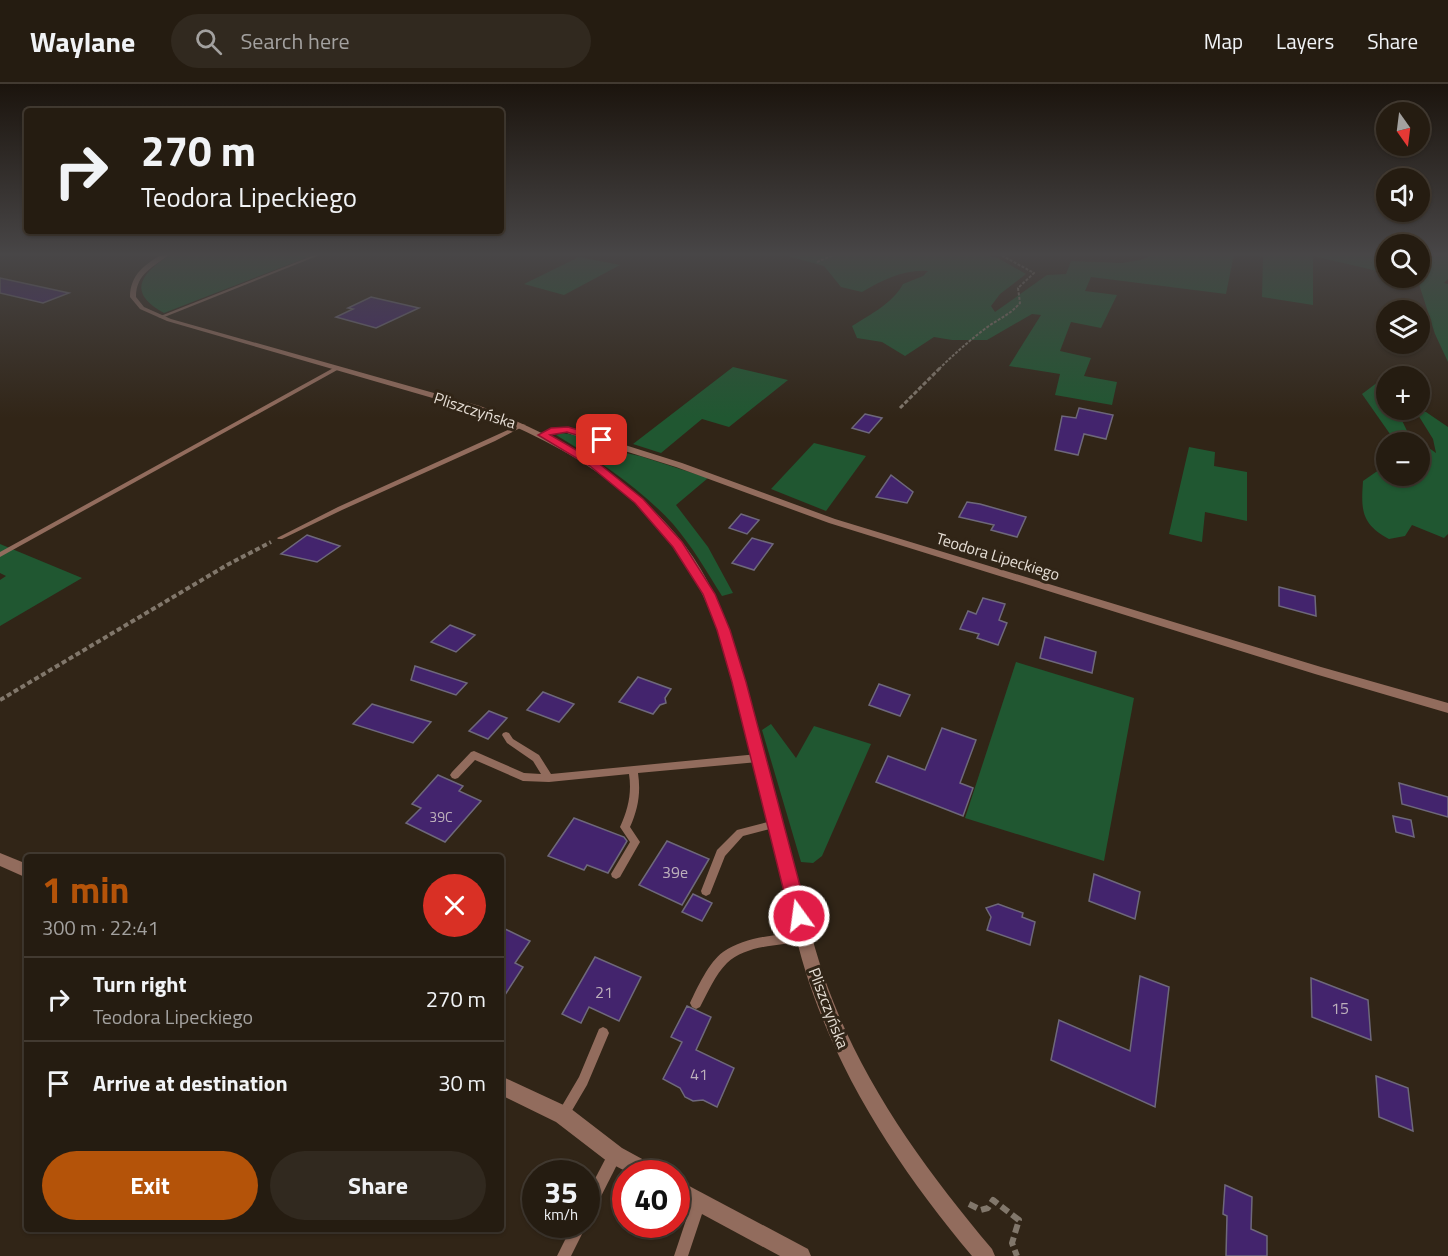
<!DOCTYPE html>
<meta charset="utf-8">
<style>
body{margin:0;font-family:"Titillium Web",sans-serif;background:#31291f;color:#f1f3f6;height:100vh;display:flex;flex-direction:column;font-size:22px;white-space:nowrap}
*{box-sizing:border-box;margin:0}
p{font-size:20px;color:#a3a19f}
.icon{flex:none;width:33px;height:33px;fill:none;stroke:currentColor;stroke-width:2;stroke-linecap:round;stroke-linejoin:round}
.map{position:relative;flex:1;overflow:hidden}
.drawer{position:absolute;left:24px;top:770px;width:480px;height:378px;display:flex;flex-direction:column;background:#251c11;border-radius:6px;box-shadow:0 2px 4px #0004,0 0 0 2px #423a31}
.drawer>*{flex:none}
.banner{position:absolute;left:24px;top:24px;width:480px;height:126px;border-radius:6px;box-shadow:0 2px 4px #0004,0 0 0 2px #423a31;background:#251c11;color:#f1f3f6;overflow:hidden}
.needle{width:39px;rotate:166deg}
.controls{position:absolute;left:1376px;top:18px;display:grid;gap:12px}
.controls a{display:grid;place-items:center;width:54px;height:54px;border-radius:50%;background:#251c11;box-shadow:0 2px 4px #0004,0 0 0 2px #423a31;font-size:30px}
.speed{position:absolute;left:522px;top:1076px;display:flex;gap:12px;font-size:30px;font-weight:700;text-align:center}
.speed>*{display:grid;place-content:center;width:78px;height:78px;border-radius:50%;background:#251c11;box-shadow:0 2px 4px #0004,0 0 0 2px #423a31;line-height:1}
.speed small{font-size:15px;font-weight:400}
.speed .limit{border:9px solid #d22;background:#fff;color:#111}
.pin{position:absolute;display:grid;place-items:center;width:51px;height:51px;color:#fff;margin:-26px;border-radius:12px;box-shadow:0 3px 9px #0006}
.me{position:absolute;width:66px;margin:-33px;rotate:346deg;stroke-linejoin:round;filter:drop-shadow(0 0 4px #0008)}
.turn{display:flex;align-items:center;gap:21px;height:126px;padding:0 18px;font-size:27px}
.turn .icon{width:78px;height:78px;stroke-width:2.5}
.turn b{display:block;font-size:42px;line-height:51px}
.round{display:grid;place-items:center;flex:none;width:63px;height:63px;border-radius:32px;background:#31291f}
.headline{display:flex;align-items:center;justify-content:space-between;height:102px;padding:0 18px}
h1{font-size:36px;font-weight:700;line-height:45px;color:#b45309}
.cta{display:flex;gap:12px;margin-top:auto;padding:12px 18px}
.cta a{flex:1;height:69px;border-radius:36px;background:#b45309;color:#fff;font-size:24px;font-weight:700;line-height:69px;text-align:center}
.cta a+a{background:#31291f;color:#f1f3f6}
ul{padding:0;list-style:none}
li{display:flex;align-items:center;gap:18px;height:84px;padding:0 18px;border-top:2px solid #423a31}
li div{flex:1}
li b{display:block;font-size:22px}
li em{font-style:normal}
header{display:flex;align-items:center;gap:36px;box-sizing:border-box;height:84px;padding:0 30px;background:#251c11;border-bottom:2px solid #423a31}
header strong{font-size:28px}
nav{display:flex;gap:33px;margin-inline-start:auto;font-size:21px}
.search{width:420px;height:54px;background:#31291f;display:flex;align-items:center;gap:15px;box-sizing:border-box;padding:0 21px;border-radius:33px;color:#a3a19f;font-size:22px}
.map>svg:first-child{display:block}
</style>
<header>
<strong>Waylane</strong>
<div class="search"><svg class="icon" aria-label="search" viewBox="0 0 24 24"><circle cx="10" cy="10" r="6"/><path d="M15 15l6 6"/></svg>Search here</div>
<nav><a>Map</a><a>Layers</a><a>Share</a></nav>
</header>
<div class="map">
<svg width="1448" height="1172" viewBox="0 0 1448 1172">
<rect width="100%" height="100%" fill="#312517"/>
<g fill="#205731">
<path d="M172,170H316L164,229C125,208 142,188 172,170Z"/>
<path d="M780,170H982L998,174L1026,190L1000,210L991,222L995,228L1047,191L1066,190L1071,177L1122,179L1140,176L1155,170H1234L1226,210L1091,193L1085,207L1117,211L1101,244L1071,238L1060,267L1091,274L1084,292L1117,298L1112,321L1055,311L1060,290L1009,282L1041,231L1032,230L987,256H952L934,253L905,272L882,258L857,254L852,242C870,231 894,218 903,200L923,192L928,187C905,185 882,196 862,208L841,203L824,182Z"/>
<polygon points="1245,170 1386,170 1386,189 1313,172 1313,221 1262,213 1263,173"/>
<polygon points="1419,170 1448,170 1448,195 1444,199 1448,200 1448,278 1435,250 1418,197 1404,194 1419,194"/>
<polygon points="579,173 620,181 564,211 524,200"/>
<polygon points="733,283 788,296 729,343 702,335 661,369 633,360"/>
<path d="M1386,292V326H1397L1408,349L1436,369L1433,355L1415,326L1426,328L1448,343V450L1444,454L1412,441L1405,452L1389,455C1361,440 1361,426 1363,397L1386,381V392H1419V358H1401L1390,350L1362,310Z"/>
<path d="M562,349L574,351L597,363L640,372L708,394L676,421L708,463L733,509L722,512C707,488 692,462 673,440C639,403 599,377 556,351Z"/>
<polygon points="814,359 866,372 826,427 771,405"/>
<polygon points="1189,363 1215,368 1214,382 1247,388 1247,437 1205,428 1202,458 1169,450"/>
<polygon points="0,460 82,494 0,542 0,496 6,492 0,489"/>
<polygon points="1016,578 1134,614 1104,777 965,734"/>
<polygon points="771,640 796,674 814,642 871,660 822,772 813,779 801,778 762,646"/>
</g>
<g fill="#43246d" stroke="#6e687b" stroke-width="1.5">
<polygon points="0,194 69,209 43,219 0,209"/>
<polygon points="371,213 419,224 376,244 336,233 353,225 348,224"/>
<polygon points="1079,324 1113,331 1106,355 1084,350 1078,371 1055,366 1062,332 1076,334"/>
<polygon points="865,330 882,334 869,349 852,344"/>
<polygon points="891,391 913,408 907,419 876,413"/>
<polygon points="967,418 980,420 1026,433 1017,453 991,446 994,441 959,433"/>
<polygon points="741,430 759,436 747,450 729,444"/>
<polygon points="307,451 340,462 317,478 281,470"/>
<polygon points="752,454 773,460 754,486 732,479"/>
<polygon points="1279,503 1315,512 1316,532 1279,522"/>
<polygon points="983,514 1005,520 999,536 1007,539 998,561 977,554 979,550 960,545 968,527 976,530"/>
<polygon points="450,541 475,551 456,568 431,558"/>
<polygon points="1045,553 1096,568 1092,589 1040,574"/>
<polygon points="415,582 467,599 456,611 411,596"/>
<polygon points="638,593 671,605 665,614 666,619 660,621 653,630 619,618"/>
<polygon points="879,600 910,611 900,632 869,621"/>
<polygon points="543,608 574,620 559,638 527,626"/>
<polygon points="372,620 431,638 413,659 353,640"/>
<polygon points="489,627 507,634 488,655 469,647"/>
<polygon points="942,644 976,656 960,699 973,704 963,732 876,698 888,672 925,686"/>
<polygon points="438,691 463,702 459,707 481,717 445,758 406,739 421,724 412,720"/>
<polygon points="1399,699 1448,713 1448,733 1402,720"/>
<polygon points="1393,732 1411,736 1414,753 1396,748"/>
<polygon points="574,734 624,753 627,757 608,789 587,781 584,786 548,772"/>
<polygon points="667,757 709,775 682,821 639,801"/>
<polygon points="1094,790 1140,808 1135,835 1089,817"/>
<polygon points="693,810 712,819 702,837 682,828"/>
<polygon points="998,820 1023,829 1022,833 1035,838 1030,861 987,846 991,833 986,824"/>
<polygon points="501,843 530,857 515,879 523,883 501,917"/>
<polygon points="595,873 641,893 619,937 589,923 581,939 562,930"/>
<polygon points="1140,892 1169,903 1155,1023 1051,976 1059,936 1130,967"/>
<polygon points="1311,894 1368,916 1371,956 1312,933"/>
<polygon points="687,922 711,933 696,966 734,984 717,1023 703,1016 693,1017 685,1013 680,1004 663,995 682,958 671,953"/>
<polygon points="1376,992 1408,1004 1413,1047 1379,1033"/>
<polygon points="1225,1101 1252,1113 1251,1145 1267,1152 1267,1172 1226,1172 1227,1132 1223,1130"/>
</g>
<g fill="none" stroke-linecap="round" stroke-linejoin="round">
<g stroke="#81776b" stroke-width="2" stroke-dasharray="3 1.5" stroke-linecap="butt">
<polyline points="817,178 836,170"/>
<path d="M939,285C954,270 969,257 986,244C998,235 1010,231 1020,219L1018,204L1034,189L999,170"/>
</g>
<polyline stroke="#81776b" stroke-width="3" stroke-dasharray="4.5 2" stroke-linecap="butt" points="900,324 940,284"/>
<polyline stroke="#81776b" stroke-width="4" stroke-dasharray="5 3" stroke-linecap="butt" points="0,616 227,481 271,458"/>
<polyline stroke="#81776b" stroke-width="6" stroke-dasharray="9 4.5" stroke-linecap="butt" points="969,1120 981,1126 988,1124 993,1116 1019,1136 1012,1159 1017,1172"/>
<g fill="#926c5d" fill-rule="evenodd">
<polygon points="317,170 322,170 162,234 158,233"/>
<polygon points="337,282 339,283 339,285 0,473 0,468"/>
<polygon points="521,340 526,341 495,357 342,426 282,455 278,455 277,454 338,423"/>
<path d="M506,648L509,649L513,655L539,671L551,690L758,670L761,671L763,674L761,677L758,678L638,689C641,709 638,725 630,743L640,758L620,793L616,795L612,793L611,790L630,758L620,743C628,726 632,709 629,690L549,698L523,697L475,676L458,694L455,695L452,694L450,691L452,688L471,668L474,667L524,689L541,690L533,677L507,659L502,651L503,649Z"/>
<polygon points="775,736 778,737 780,740 778,743 743,752 725,772 710,810 706,812 702,810 701,807 717,766 737,746"/>
<path d="M804,848L808,849L809,853L808,857L804,858C780,861 746,861 727,879C715,891 708,908 700,923L696,925L692,923L690,919C697,904 709,878 723,868C746,852 777,851 804,848Z"/>
<polygon points="603,943 607,945 609,949 587,1001 567,1035 563,1037 559,1035 557,1031 559,1027 579,993 599,945"/>
<polygon points="615,1064 620,1066 622,1071 591,1132 586,1134 586,1112 610,1066"/>
<polygon points="699,1111 704,1113 706,1118 688,1172 674,1172 692,1118 694,1113"/>
<polygon points="586,1139 587,1140 571,1172 557,1172 573,1140"/>
</g>
<g fill="#926c5d" fill-rule="evenodd">
<polygon points="552,344 571,344 682,379 835,435 1321,583 1448,619 1448,629 1315,590 829,439 676,383 567,349 556,349 543,354 539,351"/>
<polygon points="0,769 27,780 27,794 0,782"/>
<polygon points="501,992 570,1024 622,1064 655,1082 658,1089 629,1089 608,1078 556,1038 501,1011"/>
<polygon points="676,1095 808,1165 811,1172 780,1172 676,1116"/>
</g>
<path fill="#926c5d" fill-rule="evenodd" d="M163,170H170C154,183 136,189 136,213L144,223L171,235L480,322C560,353 634,394 686,463C729,521 743,591 761,660C772,705 785,750 797,795C806,831 815,868 828,904C864,1002 925,1085 992,1165L995,1172H972C901,1087 840,996 806,889C795,853 787,816 778,780C768,740 757,700 748,660C732,593 718,525 678,468C629,397 553,356 474,326L167,237L140,225L130,213C130,191 145,180 163,170Z"/>
</g>
<linearGradient id="sky" x2="0" y2="1"><stop stop-color="#1b140d"/><stop offset="0.51" stop-color="#484647"/><stop offset="1" stop-color="#484647" stop-opacity="0"/></linearGradient>
<rect width="1448" height="334" fill="url(#sky)"/>
<polygon fill="#e11d48" stroke="#92132f" stroke-width="1.5" points="568,343 606,354 606,358 602,359 567,348 550,351 597,378 643,415 682,458 715,510 730,546 746,598 808,832 805,838 799,840 792,838 790,832 732,598 717,546 703,510 673,463 635,419 590,382 538,351 551,344"/>
<g text-anchor="middle" dominant-baseline="central" stroke-width="6" stroke-linejoin="round" paint-order="stroke">
<g font-size="14" fill="#bdb0bb">
<text x="441" y="732">39C</text>
</g>
<g font-size="16" fill="#e6ded5" stroke="#312517">
<text transform="translate(475 326) rotate(18)">Pliszczyńska</text>
<text transform="translate(998 472) rotate(17)">Teodora Lipeckiego</text>
<text transform="translate(829 924) rotate(69)">Pliszczyńska</text>
</g>
<g font-size="16" fill="#bdb0bb">
<text x="675" y="788">39e</text>
<text x="604" y="908">21</text>
<text x="1340" y="924">15</text>
<text x="699" y="990">41</text>
</g>
</g>
</svg>
<div class="controls">
<a><svg class="needle" viewBox="-14 -14 28 28"><path d="M0-13l5 13h-10z" fill="#e53935"/><path d="M0 13l5-13h-10z" fill="#a3a19f"/></svg></a>
<a><svg class="icon" aria-label="sound" viewBox="0 0 24 24"><path d="M4 9h4l5-4v14l-5-4H4zM17 9q2 3 0 6"/></svg></a>
<a><svg class="icon" aria-label="search" viewBox="0 0 24 24"><circle cx="10" cy="10" r="6"/><path d="M15 15l6 6"/></svg></a>
<a><svg class="icon" aria-label="layers" viewBox="0 0 24 24"><path d="M12 4l9 5-9 5-9-5zM3 14l9 5 9-5"/></svg></a>
<a>+</a>
<a>−</a>
</div>
<div class="speed"><div>35<small>km/h</small></div><div class="limit">40</div></div>
<div class="pin" style="left:602px;top:356px;background:#d93025"><svg class="icon" aria-label="arrive" viewBox="0 0 24 24"><path d="M6 21V4h12l-3 4 3 4H6"/></svg></div>
<svg class="me" style="left:799px;top:832px" viewBox="-20 -20 40 40"><circle r="17" fill="#e11d48" stroke="#fff" stroke-width="3"/><path d="M0-11L8 9 0 5-8 9z" fill="#fff"/></svg>
<div class="banner">
<div class="turn"><svg class="icon" aria-label="right" viewBox="0 0 24 24"><path d="M7 20v-9h11M14 6l5 5-5 5"/></svg><div><b>270 m</b>Teodora Lipeckiego</div></div>
</div>
<section class="drawer">
<div class="headline"><div><h1>1 min</h1><p>300 m · 22:41</p></div><a class="round" style="background:#d93025;color:#fff"><svg class="icon" aria-label="close" viewBox="0 0 24 24"><path d="M6 6l12 12M18 6L6 18"/></svg></a></div>
<ul>
<li><svg class="icon" aria-label="right" viewBox="0 0 24 24"><path d="M7 20v-9h11M14 6l5 5-5 5"/></svg><div><b>Turn right</b><p>Teodora Lipeckiego</p></div><em>270 m</em></li>
<li><svg class="icon" aria-label="arrive" viewBox="0 0 24 24"><path d="M6 21V4h12l-3 4 3 4H6"/></svg><div><b>Arrive at destination</b></div><em>30 m</em></li>
</ul>
<div class="cta"><a>Exit</a><a>Share</a></div>
</section>
</div>
